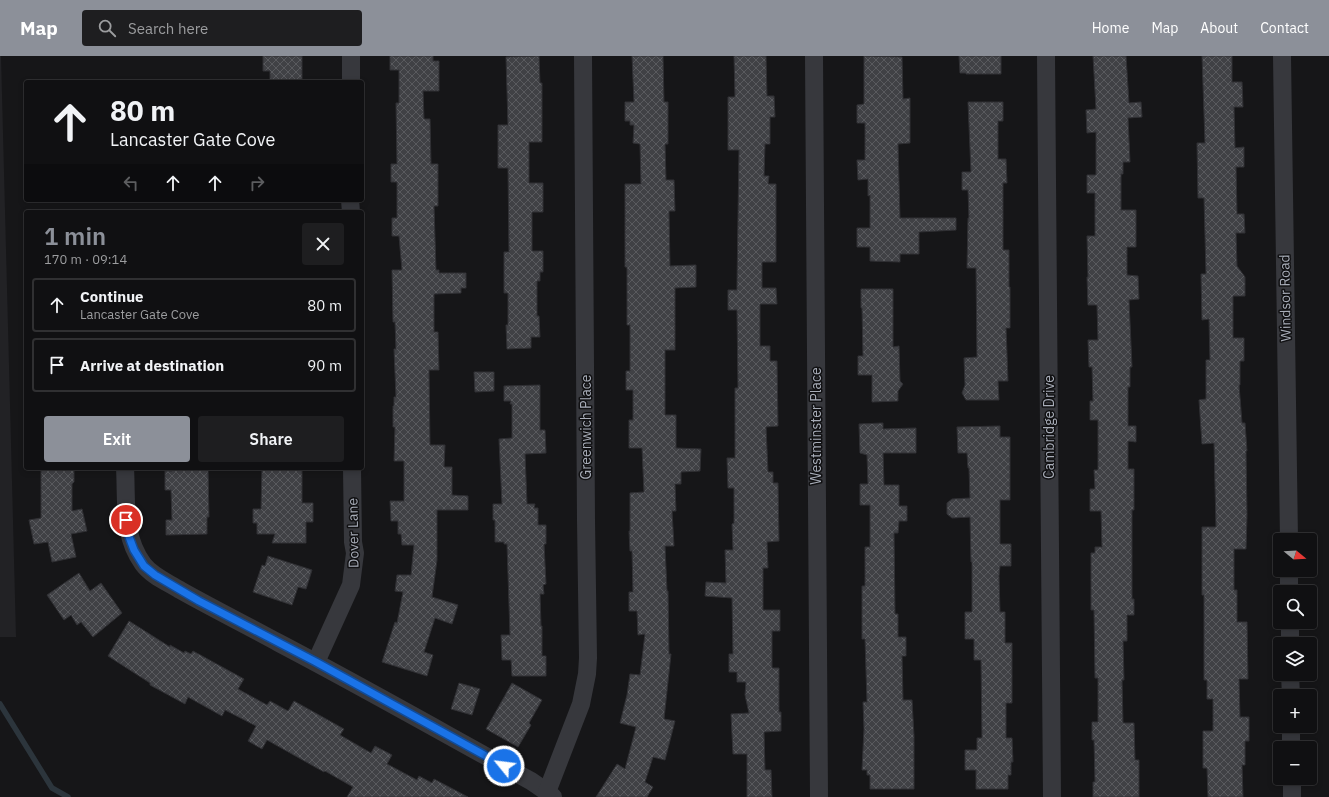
<!DOCTYPE html>
<meta charset="utf-8">
<style>
body{margin:0;font-family:"IBM Plex Sans",sans-serif;background:#1e1e20;color:#f1f3f6;height:100vh;display:flex;flex-direction:column;font-size:15px;white-space:nowrap}
*{box-sizing:border-box;margin:0}
p{font-size:13px;color:#9c9d9f}
.icon{flex:none;width:22px;height:22px;fill:none;stroke:currentColor;stroke-width:2;stroke-linecap:round;stroke-linejoin:round}
.map{position:relative;flex:1;overflow:hidden}
.side{position:absolute;left:24px;top:154px;width:340px;height:260px;display:flex;flex-direction:column;background:#101012;border-radius:4px;box-shadow:0 2px 6px #0003,0 0 0 1px #303032}
.side>*{flex:none}
.hud{position:absolute;left:24px;top:24px;width:340px;height:122px;border-radius:4px;box-shadow:0 2px 6px #0003,0 0 0 1px #303032;background:#101012;color:#f1f3f6;overflow:hidden}
.needle{width:26px;rotate:108deg}
.buttons{position:absolute;left:1273px;top:477px;display:grid;gap:8px}
.buttons a{display:grid;place-items:center;width:44px;height:44px;border-radius:4px;background:#101012;box-shadow:0 2px 6px #0003,0 0 0 1px #303032;font-size:20px}
.pin{position:absolute;display:grid;place-items:center;width:34px;height:34px;color:#fff;margin:-17px;border:2px solid #fff;border-radius:50%;box-shadow:0 1px 4px #0007}
.me{position:absolute;width:44px;margin:-22px;rotate:299deg;stroke-linejoin:round;filter:drop-shadow(0 0 3px #0008)}
.turn{display:flex;align-items:center;gap:14px;height:84px;padding:0 20px;font-size:18px}
.turn .icon{width:52px;height:52px;stroke-width:2.5}
.turn b{display:block;font-size:28px;line-height:34px}
.lanes{display:flex;align-items:center;height:38px;padding:0 20px;background:#0003;justify-content:center;gap:20px;direction:ltr}
.lanes .off{opacity:.35}
.round{display:grid;place-items:center;flex:none;width:42px;height:42px;border-radius:4px;background:#1e1e20}
.headline{display:flex;align-items:center;justify-content:space-between;height:68px;padding:0 20px}
h1{font-size:24px;font-weight:600;line-height:30px;color:#8c9099}
.action{display:flex;gap:8px;margin-top:auto;padding:8px 20px}
.action a{flex:1;height:46px;border-radius:4px;background:#8c9099;color:#fff;font-size:16px;font-weight:600;line-height:46px;text-align:center}
.action a+a{background:#1e1e20;color:#f1f3f6}
ul{padding:0;list-style:none}
li{display:flex;align-items:center;gap:12px;height:54px;margin:0 8px 6px;padding:0 12px;border:2px solid #303032;border-radius:4px}
li div{flex:1}
li b{display:block;font-size:15px}
li em{font-style:normal}
header{display:flex;align-items:center;gap:24px;box-sizing:border-box;height:56px;padding:0 20px;background:#8c9099;color:#fff}
header strong{font-size:19px}
nav{display:flex;gap:22px;margin-inline-start:auto;font-size:14px}
.search{width:280px;height:36px;background:#1e1e20;display:flex;align-items:center;gap:10px;box-sizing:border-box;padding:0 14px;border-radius:4px;color:#9c9d9f;font-size:15px}
.map>svg:first-child{display:block}
</style>
<header>
<strong>Map</strong>
<div class="search"><svg class="icon" aria-label="search" viewBox="0 0 24 24"><circle cx="10" cy="10" r="6"/><path d="M15 15l6 6"/></svg>Search here</div>
<nav><a>Home</a><a>Map</a><a>About</a><a>Contact</a></nav>
</header>
<div class="map">
<svg width="1329" height="741" viewBox="0 0 1329 741">
<defs>
<pattern id="building-cross-hatch" width="8" height="8" patternUnits="userSpaceOnUse"><rect width="8" height="8" fill="#404145"/><path d="M0 0l8 8M0 8l8-8" fill="none" stroke="#595a5e"/></pattern>
</defs>
<rect width="100%" height="100%" fill="#161618"/>
<polygon fill="#222225" points="0,0 1,0 16,581 0,581"/>
<g fill="none" stroke-linecap="round" stroke-linejoin="round">
<polyline stroke="#2c353c" stroke-width="5.5" points="0,648 52,732 68,741"/>
</g>
<g fill="url(#building-cross-hatch)" stroke="#303034">
<polygon points="263,0 302,0 302,26 270,26 270,15 263,15"/>
<polygon points="390,0 433,0 433,5 439,5 439,35 423,35 424,63 430,63 431,108 438,108 438,150 434,150 436,214 439,214 439,217 466,217 466,232 461,232 461,237 434,238 434,276 438,276 439,314 429,314 430,389 445,389 444,411 452,411 452,439 468,440 468,454 437,454 437,504 432,541 458,549 452,568 435,562 424,596 433,599 427,620 382,606 395,566 397,567 403,536 395,535 397,519 411,519 414,489 402,489 401,478 398,478 398,465 391,465 390,445 404,445 404,405 394,405 395,371 393,371 393,350 394,350 394,341 396,341 394,293 396,293 395,266 393,266 392,214 402,214 399,180 392,180 392,162 397,162 397,126 391,126 391,108 397,108 396,47 399,47 399,14 390,14"/>
<polygon points="539,0 540,27 542,27 542,86 529,86 529,127 543,127 543,156 532,156 532,195 543,195 543,216 540,216 540,225 537,225 537,260 539,260 540,281 531,281 531,292 507,293 506,269 508,269 508,237 504,237 504,196 509,196 508,112 498,112 498,69 508,69 506,1"/>
<polygon points="632,0 663,0 664,46 668,46 668,88 665,88 666,124 674,124 675,155 669,155 670,210 696,209 696,231 675,232 675,294 665,294 665,359 676,359 676,392 701,393 700,415 681,416 681,428 675,428 676,455 672,455 674,490 665,490 667,535 668,535 669,598 671,598 664,663 675,665 665,704 653,701 645,726 653,731 647,741 596,741 617,708 625,713 636,671 620,667 627,639 630,618 640,619 645,578 638,579 637,555 629,555 629,536 633,536 632,495 630,495 629,475 630,475 630,437 644,436 642,392 629,392 629,364 633,364 633,334 626,334 626,315 630,315 630,269 627,269 627,211 625,211 625,128 641,128 640,88 633,87 634,69 630,69 630,65 625,65 625,46 634,46"/>
<polygon points="734,0 766,0 767,40 774,40 775,61 770,61 770,88 765,88 764,120 769,120 768,128 776,128 776,206 762,206 762,232 776,232 777,248 760,248 760,290 770,290 770,305 777,305 778,370 766,371 768,416 773,416 773,427 778,427 779,485 767,486 768,512 763,512 763,554 780,554 780,575 772,575 772,612 779,612 779,656 781,656 781,675 764,676 765,714 771,714 772,741 747,741 747,698 733,698 731,658 749,657 745,639 746,626 737,626 737,616 729,616 729,598 733,598 732,542 705,540 706,526 726,527 725,494 733,494 732,468 734,467 734,432 728,432 727,402 735,402 735,332 738,332 737,254 728,254 728,234 737,234 737,228 739,94 728,94 728,41 735,41"/>
<polygon points="864,0 902,1 903,43 910,42 910,87 898,88 900,162 956,162 956,174 919,176 919,198 900,198 900,206 870,205 870,191 857,191 857,172 870,172 870,139 868,140 868,123 858,124 857,104 865,104 865,67 857,67 857,49 864,48"/>
<polygon points="959,0 1001,0 1001,18 966,18 966,17 960,17"/>
<polygon points="1093,0 1126,0 1129,47 1141,46 1142,61 1128,62 1130,106 1123,106 1123,118 1121,118 1121,154 1136,154 1136,191 1127,191 1127,219 1138,220 1139,243 1129,244 1132,311 1130,311 1130,331 1128,331 1128,370 1136,370 1136,386 1128,385 1128,413 1134,413 1134,454 1132,454 1132,543 1134,543 1134,559 1127,559 1127,585 1123,585 1124,624 1122,624 1123,667 1134,667 1135,704 1139,704 1139,741 1093,741 1093,726 1095,726 1094,684 1092,684 1092,666 1098,666 1098,622 1095,622 1094,554 1091,554 1091,497 1095,497 1095,491 1102,491 1101,455 1090,455 1090,433 1095,433 1094,414 1098,414 1098,364 1090,364 1090,345 1093,345 1092,311 1089,311 1088,284 1098,284 1097,249 1088,249 1087,221 1088,221 1087,180 1095,180 1095,137 1087,137 1087,119 1096,119 1096,76 1087,77 1086,54 1096,53"/>
<polygon points="1202,0 1232,0 1232,26 1242,26 1243,51 1234,51 1235,92 1244,91 1244,111 1236,111 1237,158 1244,158 1245,177 1236,177 1237,210 1245,221 1245,240 1233,240 1233,282 1244,282 1244,305 1240,305 1240,329 1239,329 1242,367 1245,367 1247,395 1246,395 1247,459 1246,493 1234,493 1234,534 1237,534 1237,566 1247,566 1248,623 1239,623 1240,661 1249,661 1249,685 1245,685 1245,709 1242,709 1243,741 1208,741 1207,712 1203,712 1203,675 1213,675 1213,643 1207,643 1207,624 1204,624 1204,539 1202,539 1202,471 1216,471 1214,387 1202,388 1199,344 1206,343 1206,304 1210,304 1209,263 1202,264 1201,218 1206,218 1204,142 1198,142 1197,87 1205,87"/>
<polygon points="968,46 1003,46 1003,65 998,65 998,103 1006,103 1007,127 1003,127 1003,194 1009,194 1009,231 1010,231 1010,272 1006,272 1008,325 998,325 999,344 966,344 962,337 965,329 964,302 977,301 976,212 967,212 968,162 969,162 968,134 962,134 962,116 971,116"/>
<polygon points="861,233 893,233 893,291 899,290 900,325 903,328 898,335 898,345 872,346 872,319 858,319 858,300 863,300 862,252 861,252"/>
<polygon points="474,316 494,316 494,335 475,336"/>
<polygon points="540,329 540,374 545,374 546,397 525,398 527,448 535,448 534,452 538,452 538,469 546,469 546,488 544,488 546,528 543,529 544,538 540,538 541,570 542,570 542,600 546,600 546,620 512,620 511,604 502,604 501,579 510,579 507,488 504,488 504,486 495,486 495,464 493,464 493,448 502,448 499,383 512,382 512,348 510,348 511,345 504,345 504,330"/>
<polygon points="883,367 883,373 916,372 916,397 883,397 884,429 899,429 899,450 907,450 907,465 899,465 898,477 894,477 895,558 898,558 898,581 906,581 906,600 902,600 903,644 912,644 914,680 914,733 870,733 870,719 867,719 867,714 862,714 864,673 863,646 867,646 865,583 862,583 862,530 865,530 865,491 870,491 870,449 860,449 860,428 868,428 867,399 860,397 859,368"/>
<polygon points="1000,370 1000,381 1010,381 1010,444 1000,444 1000,488 1011,488 1011,510 1000,510 999,520 1000,556 1005,556 1005,587 1012,587 1012,647 1006,647 1006,682 1012,682 1013,706 1011,706 1011,719 1008,719 1008,733 976,733 976,714 965,714 965,694 977,694 977,682 982,682 981,604 974,604 974,583 965,583 965,556 972,556 972,506 971,506 970,461 952,462 947,458 947,447 952,443 970,442 969,412 968,412 967,397 958,397 957,371"/>
<polygon points="41,412 74,412 74,426 72,428 72,455 82,453 87,475 71,478 76,501 52,506 48,486 34,488 29,464 41,462"/>
<polygon points="172,412 208,412 209,461 207,461 207,478 166,479 166,464 172,464 171,434 165,434 165,415 172,415"/>
<polygon points="262,412 302,412 302,447 313,447 313,466 306,466 306,487 272,487 275,478 257,478 257,467 253,467 253,453 261,453"/>
<polygon points="268,500 312,514 306,533 298,531 292,549 253,536 262,509 265,510"/>
<polygon points="79,517 90,535 101,527 122,557 93,581 81,566 77,569 71,559 64,564 47,539"/>
<polygon points="129,565 170,591 170,589 184,597 185,595 191,598 193,595 244,623 238,633 267,649 270,645 288,655 294,645 344,673 340,679 371,697 375,690 392,699 387,708 417,724 419,720 432,727 434,723 468,741 347,741 353,731 325,715 324,716 267,684 262,693 248,685 256,670 225,654 222,660 188,641 185,648 150,629 150,627 108,600"/>
<polygon points="459,627 480,633 472,659 451,653"/>
<polygon points="512,627 542,644 529,667 531,669 518,691 486,673"/>
</g>
<g fill="none" stroke-linecap="round" stroke-linejoin="round">
<g stroke="#37383d" stroke-width="18">
<polyline points="814,0 819,741"/>
<polyline points="1046,0 1052,741"/>
<polyline points="1282,0 1289,484"/>
<polyline points="351,26 351,0"/>
<polyline points="350,144 351,156"/>
<path d="M125,412C127,446 122,479 143,508C152,520 167,526 180,534C212,552 246,569 279,587C363,631 447,679 531,725L547,736L553,741"/>
<polyline points="1289,514 1289,536"/>
<polyline points="1290,566 1290,588"/>
<polyline points="316,606 351,529 355,497 353,486 352,412"/>
<polyline points="1290,618 1291,640"/>
<polyline points="1291,670 1291,692"/>
<polyline points="1292,722 1292,741"/>
<polyline points="547,736 581,648 587,618 588,602 586,464 583,0"/>
</g>
</g>
<g fill="none" stroke-linecap="round" stroke-linejoin="round">
<defs>
<polyline id="route" points="126,464 128,478 134,494 144,510 155,519 199,545 316,606 504,710"/>
</defs>
<use href="#route" stroke="#114b97" stroke-width="10"/>
<use href="#route" stroke="#1a73e8" stroke-width="7"/>
</g>
<g text-anchor="middle" dominant-baseline="central" stroke-width="3" stroke-linejoin="round" paint-order="stroke">
<g font-size="14" fill="#a8adb8" stroke="#111113">
<text transform="translate(1285 242) rotate(-91)">Windsor Road</text>
<text transform="translate(816 370) rotate(-90)">Westminster Place</text>
<text transform="translate(586 371) rotate(-90)">Greenwich Place</text>
<text transform="translate(1049 371) rotate(-90)">Cambridge Drive</text>
<text transform="translate(353 477) rotate(-91)">Dover Lane</text>
</g>
</g>
</svg>
<div class="buttons">
<a><svg class="needle" viewBox="-14 -14 28 28"><path d="M0-13l5 13h-10z" fill="#e53935"/><path d="M0 13l5-13h-10z" fill="#9c9d9f"/></svg></a>
<a><svg class="icon" aria-label="search" viewBox="0 0 24 24"><circle cx="10" cy="10" r="6"/><path d="M15 15l6 6"/></svg></a>
<a><svg class="icon" aria-label="layers" viewBox="0 0 24 24"><path d="M12 4l9 5-9 5-9-5zM3 14l9 5 9-5"/></svg></a>
<a>+</a>
<a>−</a>
</div>
<div class="pin" style="left:126px;top:464px;background:#d93025"><svg class="icon" aria-label="arrive" viewBox="0 0 24 24"><path d="M6 21V4h12l-3 4 3 4H6"/></svg></div>
<svg class="me" style="left:504px;top:710px" viewBox="-20 -20 40 40"><circle r="17" fill="#1a73e8" stroke="#fff" stroke-width="3"/><path d="M0-11L8 9 0 5-8 9z" fill="#fff"/></svg>
<div class="hud">
<div class="turn"><svg class="icon" aria-label="ahead" viewBox="0 0 24 24"><path d="M12 20V5M6 11l6-6 6 6"/></svg><div><b>80 m</b>Lancaster Gate Cove</div></div>
<div class="lanes"><svg class="icon off" aria-label="left" viewBox="0 0 24 24"><path d="M17 20v-9H6M10 6l-5 5 5 5"/></svg><svg class="icon" aria-label="ahead" viewBox="0 0 24 24"><path d="M12 20V5M6 11l6-6 6 6"/></svg><svg class="icon" aria-label="ahead" viewBox="0 0 24 24"><path d="M12 20V5M6 11l6-6 6 6"/></svg><svg class="icon off" aria-label="right" viewBox="0 0 24 24"><path d="M7 20v-9h11M14 6l5 5-5 5"/></svg></div>
</div>
<section class="side">
<div class="headline"><div><h1>1 min</h1><p>170 m · 09:14</p></div><a class="round"><svg class="icon" aria-label="close" viewBox="0 0 24 24"><path d="M6 6l12 12M18 6L6 18"/></svg></a></div>
<ul>
<li><svg class="icon" aria-label="ahead" viewBox="0 0 24 24"><path d="M12 20V5M6 11l6-6 6 6"/></svg><div><b>Continue</b><p>Lancaster Gate Cove</p></div><em>80 m</em></li>
<li><svg class="icon" aria-label="arrive" viewBox="0 0 24 24"><path d="M6 21V4h12l-3 4 3 4H6"/></svg><div><b>Arrive at destination</b></div><em>90 m</em></li>
</ul>
<div class="action"><a>Exit</a><a>Share</a></div>
</section>
</div>
